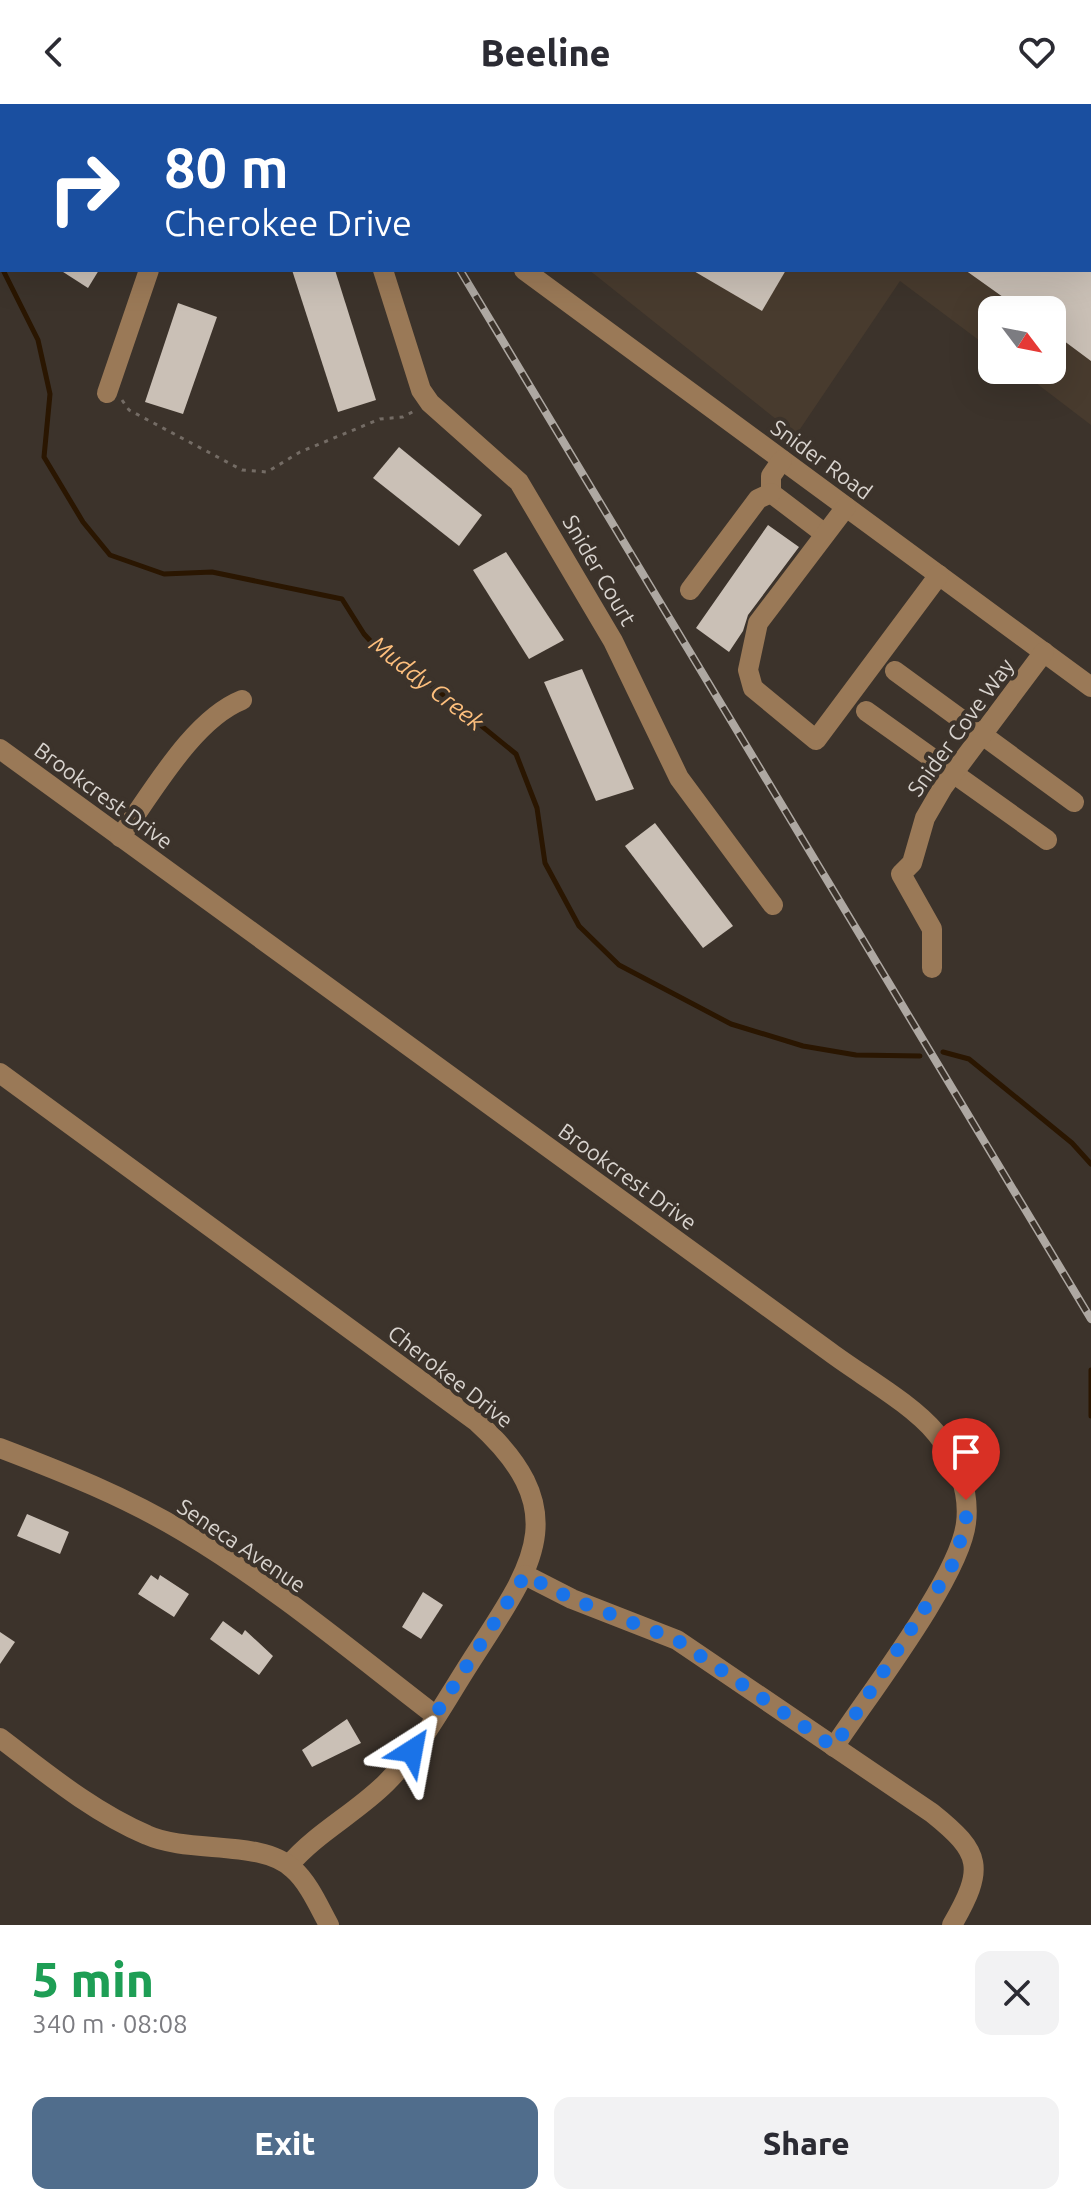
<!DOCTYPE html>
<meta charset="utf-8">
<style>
body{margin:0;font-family:Ubuntu,sans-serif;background:#f2f2f3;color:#2b2b33;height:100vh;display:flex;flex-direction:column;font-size:30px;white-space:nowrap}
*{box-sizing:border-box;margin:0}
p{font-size:26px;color:#7c7c81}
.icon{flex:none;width:44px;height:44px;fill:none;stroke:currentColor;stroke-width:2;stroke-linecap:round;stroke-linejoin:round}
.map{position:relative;height:1821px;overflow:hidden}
.sheet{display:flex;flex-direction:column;background:#fff;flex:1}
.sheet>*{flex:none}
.guide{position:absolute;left:0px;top:0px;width:1092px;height:168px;box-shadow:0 8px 32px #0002;background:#1a4fa0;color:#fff;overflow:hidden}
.needle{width:52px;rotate:122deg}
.buttons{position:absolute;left:978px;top:192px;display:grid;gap:16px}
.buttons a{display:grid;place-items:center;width:88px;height:88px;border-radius:16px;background:#fff;box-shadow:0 8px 32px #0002;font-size:40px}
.pin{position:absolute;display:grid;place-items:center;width:68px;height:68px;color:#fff;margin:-82px -34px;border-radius:50% 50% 50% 0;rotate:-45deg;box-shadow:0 0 8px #0007}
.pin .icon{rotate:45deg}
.me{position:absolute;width:88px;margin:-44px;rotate:34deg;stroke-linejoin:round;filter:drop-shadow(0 0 6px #0008)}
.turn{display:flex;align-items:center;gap:28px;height:168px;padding:0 32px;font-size:36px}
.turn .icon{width:104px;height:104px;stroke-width:2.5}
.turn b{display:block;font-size:56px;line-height:68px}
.round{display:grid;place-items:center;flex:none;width:84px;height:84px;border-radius:16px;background:#f2f2f3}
.summary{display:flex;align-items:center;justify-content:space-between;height:136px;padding:0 32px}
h1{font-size:48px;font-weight:800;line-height:60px;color:#1e9e55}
.cta{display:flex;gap:16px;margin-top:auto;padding:16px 32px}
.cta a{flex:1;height:92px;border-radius:16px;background:#506d8c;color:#fff;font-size:32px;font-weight:800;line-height:92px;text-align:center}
.cta a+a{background:#f2f2f3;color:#2b2b33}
header{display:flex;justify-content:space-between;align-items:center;height:104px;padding:0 32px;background:#fff;font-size:36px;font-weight:800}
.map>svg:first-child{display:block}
</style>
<header><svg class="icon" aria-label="back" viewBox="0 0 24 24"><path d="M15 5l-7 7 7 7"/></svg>Beeline<svg class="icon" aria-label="heart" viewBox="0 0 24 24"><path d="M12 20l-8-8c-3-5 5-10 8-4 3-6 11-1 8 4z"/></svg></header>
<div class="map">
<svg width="1091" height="1821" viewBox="0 0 1091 1821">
<rect width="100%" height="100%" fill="#3c332b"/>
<polygon fill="#483b2e" points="380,0 1091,0 1091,321 1019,266 1052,266 1052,206 992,206 992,246 900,177 796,331 589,166 1090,166 1090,2"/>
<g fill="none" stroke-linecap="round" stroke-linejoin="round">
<g stroke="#2a1601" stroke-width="5">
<polyline points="3,166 38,236 50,290 44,353 83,418 110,451 164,470 212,468 342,495 364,530 387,555 419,571 516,650 537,704 545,759 579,822 619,861 731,920 803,942 856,951 920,952"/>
<polyline points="943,948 969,955 1072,1039 1091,1060"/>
<polyline points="1091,1266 1091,1312"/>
</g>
</g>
<g fill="#cac0b6">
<polygon points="60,166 99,166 88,184"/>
<polygon points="292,166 335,166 376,296 338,308"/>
<polygon points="692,166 786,166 762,207"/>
<polygon points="965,166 1091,166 1091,257 1052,228 1052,206 1021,206"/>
<polygon points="178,199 217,213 183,310 145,298"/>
<polygon points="399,343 482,411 459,442 373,374"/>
<polygon points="768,421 799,443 748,511 743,527 729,548 696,524"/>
<polygon points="506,448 564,536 529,555 473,466"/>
<polygon points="582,565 634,685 596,697 544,578"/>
<polygon points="655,719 733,822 703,844 625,742"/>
<polygon points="27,1410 69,1428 60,1450 17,1432"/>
<polygon points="151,1471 158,1476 160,1471 189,1490 174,1513 138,1490"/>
<polygon points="423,1488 443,1501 421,1535 402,1523"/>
<polygon points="223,1517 242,1531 245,1526 273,1552 259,1571 210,1535"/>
<polygon points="0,1528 15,1538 0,1560"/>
<polygon points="347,1615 361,1639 312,1663 302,1646"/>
</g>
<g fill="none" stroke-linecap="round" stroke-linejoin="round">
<polyline stroke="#746c65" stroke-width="3" stroke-dasharray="4 6" stroke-linecap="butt" points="122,296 129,306 242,366 267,368 300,348 380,315 403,313 416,306"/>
<g stroke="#9a7957" stroke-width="20">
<polyline points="298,0 300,2"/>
<polyline points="185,2 187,0"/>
<polyline points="282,2 283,0"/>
<polyline points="565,2 566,0"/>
<polyline points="620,2 621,0"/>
<polyline points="0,27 2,31"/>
<polyline points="383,166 421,286 430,299 519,378 613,537 679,674 773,801"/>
<polyline points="524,166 1091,583"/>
<polyline points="107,289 149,166"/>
<polyline points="782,356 771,372 771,389 825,430"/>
<polyline points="846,403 758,519 748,566 753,584 816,636 939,471"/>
<polyline points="690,486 758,395 771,389"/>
<polyline points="895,567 1074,698"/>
<polyline points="866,607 1047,736"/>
<path d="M0,645L830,1248C862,1272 911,1299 936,1329C957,1354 970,1387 966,1419C960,1473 867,1593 834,1643"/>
<path d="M120,733C151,691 192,616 242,596"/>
<polyline points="932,864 932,825 901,770 912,759 925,714 943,683 1044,548"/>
<path d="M0,969L477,1318C581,1412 527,1468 466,1565C442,1603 418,1647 386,1679C356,1709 316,1729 289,1761"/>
<path d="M0,1344C63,1368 126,1393 184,1428C273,1481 354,1549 436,1612"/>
<path d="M525,1471L572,1495L677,1536L932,1709C982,1749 985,1764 952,1821"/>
<path d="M0,1634C46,1669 93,1708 147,1731C189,1750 262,1735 293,1765C309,1779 319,1803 329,1821"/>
</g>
<defs>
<g id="rail">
<polyline points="360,0 361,2"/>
<polyline points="460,166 1091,1215"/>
</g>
</defs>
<use href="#rail" stroke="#aea8a2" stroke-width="8"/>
<use href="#rail" stroke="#3c332b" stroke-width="5" stroke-dasharray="15" stroke-linecap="butt"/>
</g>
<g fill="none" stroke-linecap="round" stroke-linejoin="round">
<polyline stroke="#1a73e8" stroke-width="14" stroke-dasharray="0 25.2" points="412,1647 525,1471 572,1495 677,1536 834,1643 951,1464 966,1420 966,1396"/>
</g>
<g text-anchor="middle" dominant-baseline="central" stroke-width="8" stroke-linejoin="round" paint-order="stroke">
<g font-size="22" fill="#d8d3ce" stroke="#3c332b">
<text transform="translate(822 355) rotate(36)">Snider Road</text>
<text transform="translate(600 466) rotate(60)">Snider Court</text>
<text transform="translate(960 623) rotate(-54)">Snider Cove Way</text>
<text transform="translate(104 691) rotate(36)">Brookcrest Drive</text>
<text transform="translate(628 1072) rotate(36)">Brookcrest Drive</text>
<text transform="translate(451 1272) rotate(38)">Cherokee Drive</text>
<text transform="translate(242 1441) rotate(34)">Seneca Avenue</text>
</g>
<g font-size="24" font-style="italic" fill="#fdbf7d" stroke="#3c332b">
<text transform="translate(427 579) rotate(38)">Muddy Creek</text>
</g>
</g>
</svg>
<div class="buttons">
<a><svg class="needle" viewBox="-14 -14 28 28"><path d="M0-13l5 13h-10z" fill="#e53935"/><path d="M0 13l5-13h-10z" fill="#7c7c81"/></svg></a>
</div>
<div class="pin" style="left:966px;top:1396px;background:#d93025"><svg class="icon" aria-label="arrive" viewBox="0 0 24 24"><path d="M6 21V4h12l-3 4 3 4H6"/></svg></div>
<svg class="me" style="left:412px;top:1647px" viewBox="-20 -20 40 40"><path d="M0-17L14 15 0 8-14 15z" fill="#1a73e8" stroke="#fff" stroke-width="4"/></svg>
<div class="guide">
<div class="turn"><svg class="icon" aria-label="right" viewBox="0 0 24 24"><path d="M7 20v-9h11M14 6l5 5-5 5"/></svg><div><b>80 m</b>Cherokee Drive</div></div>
</div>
</div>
<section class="sheet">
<div class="summary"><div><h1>5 min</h1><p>340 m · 08:08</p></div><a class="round"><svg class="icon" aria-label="close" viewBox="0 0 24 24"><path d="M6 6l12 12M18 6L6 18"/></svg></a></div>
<div class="cta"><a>Exit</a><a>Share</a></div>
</section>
